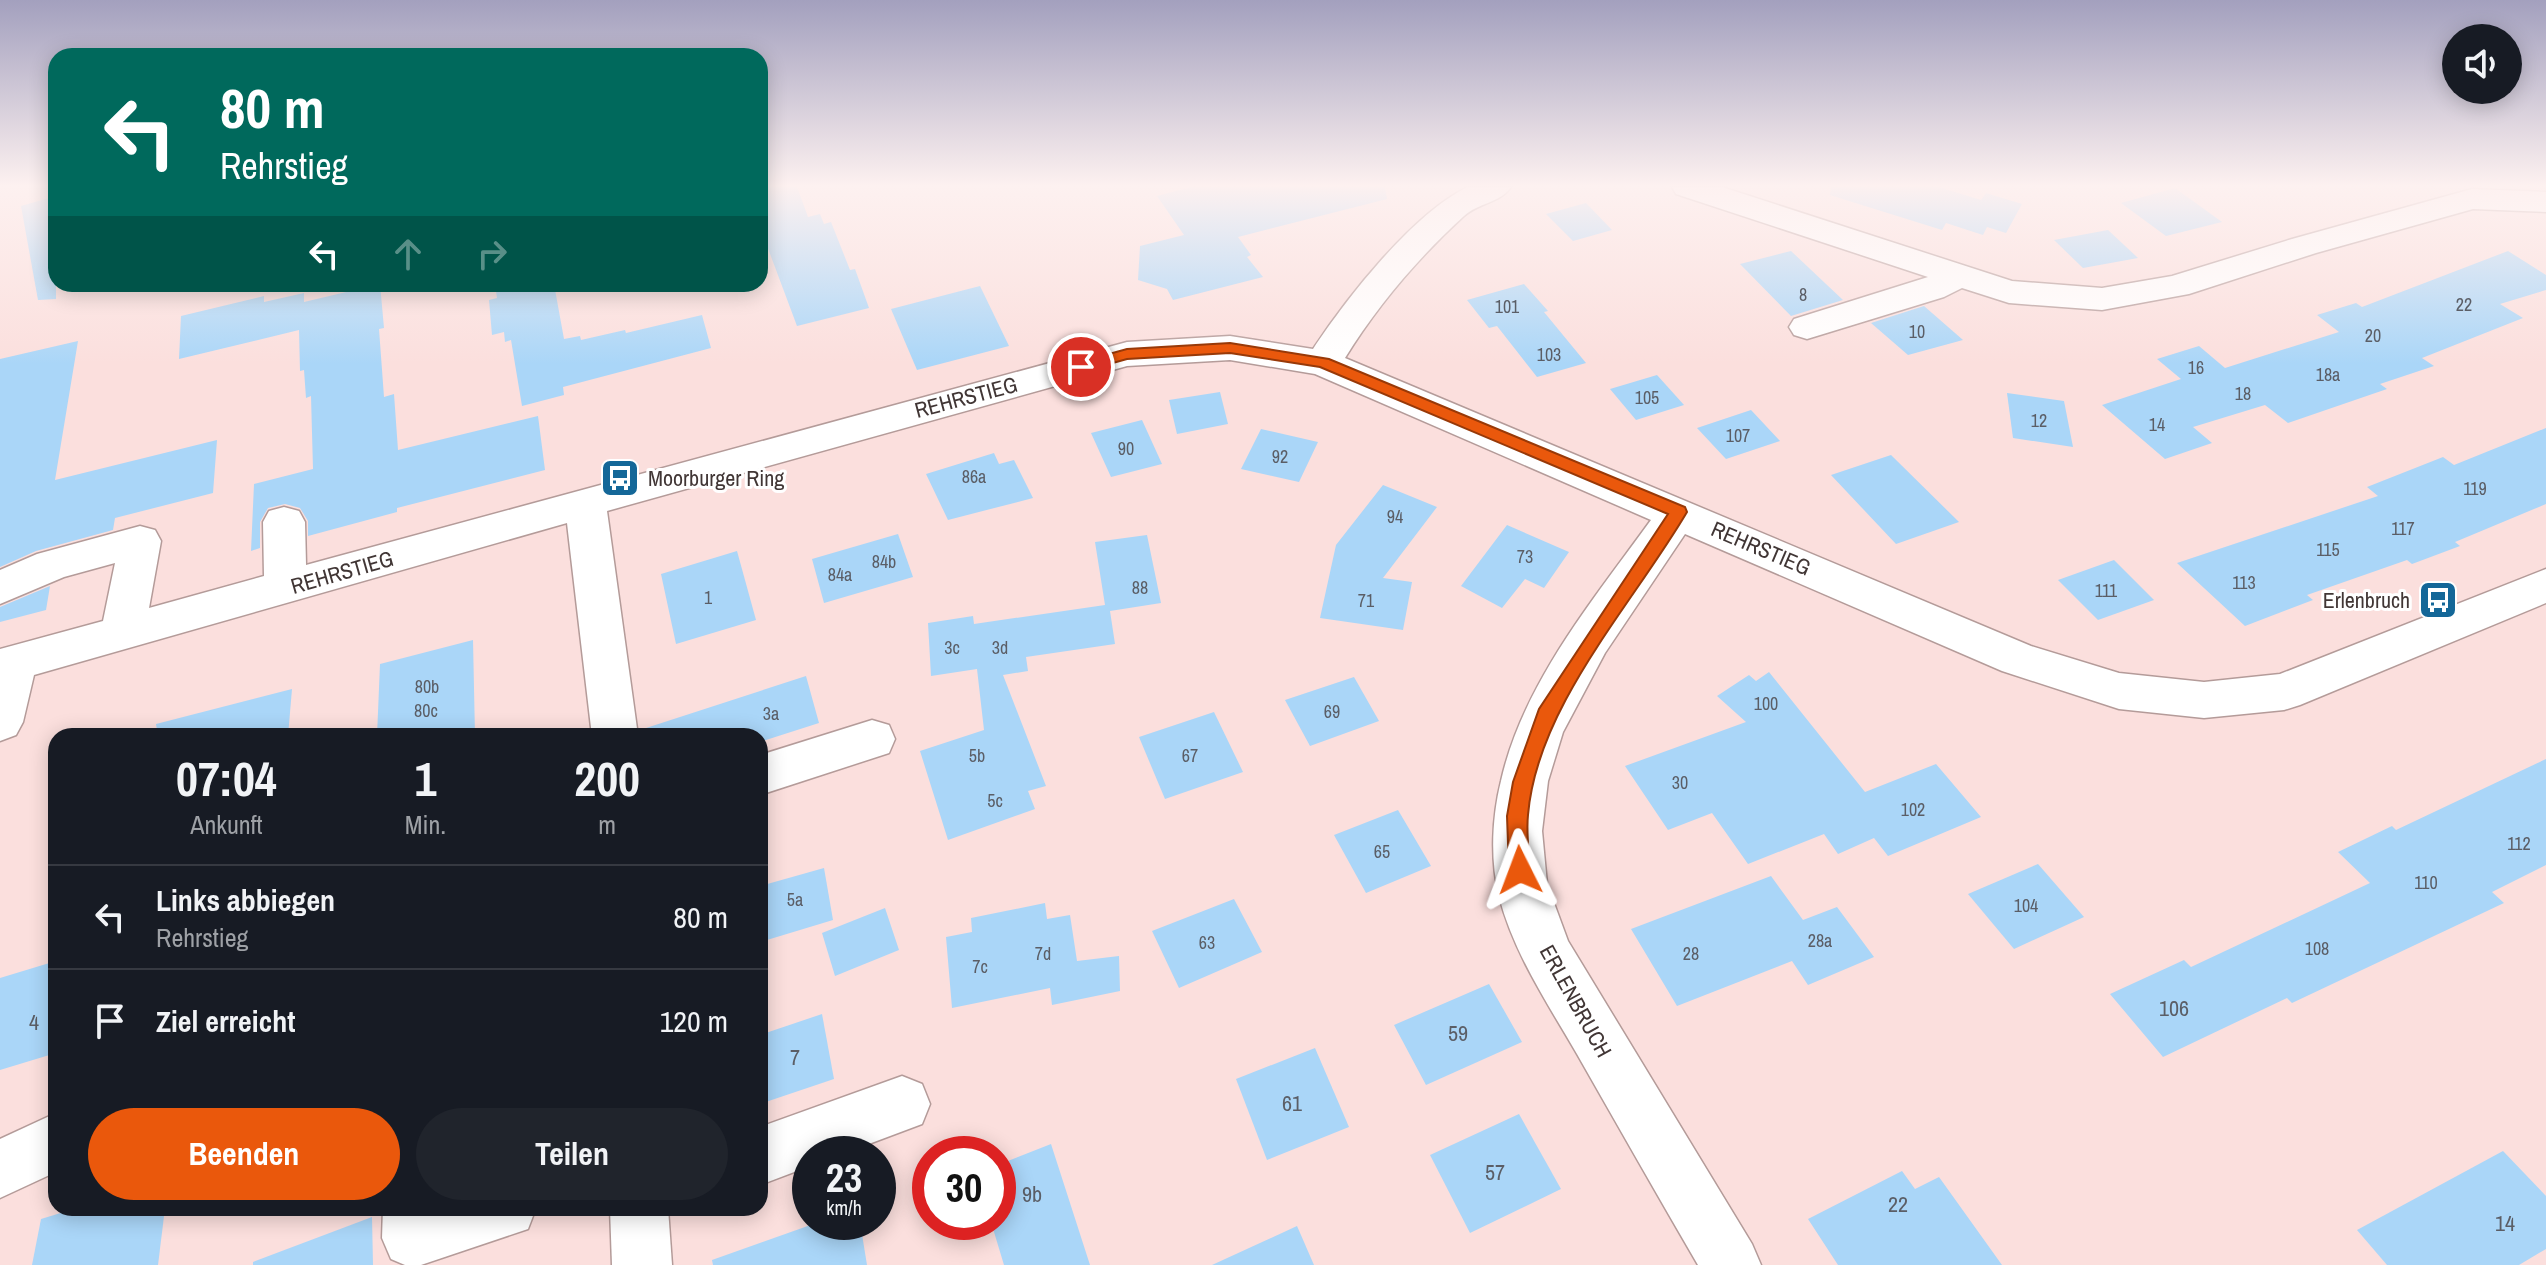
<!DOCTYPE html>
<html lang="de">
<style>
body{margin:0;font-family:"Archivo Narrow",sans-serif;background:#20242c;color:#f1f3f6;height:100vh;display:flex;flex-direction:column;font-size:30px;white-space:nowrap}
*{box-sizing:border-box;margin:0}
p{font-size:26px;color:#9ea1a6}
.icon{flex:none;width:44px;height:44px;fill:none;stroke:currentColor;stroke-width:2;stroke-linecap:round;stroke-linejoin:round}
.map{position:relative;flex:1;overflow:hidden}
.details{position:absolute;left:48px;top:728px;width:720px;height:488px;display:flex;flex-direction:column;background:#171b24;border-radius:24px;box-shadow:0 4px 20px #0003}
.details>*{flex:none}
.banner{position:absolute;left:48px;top:48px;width:720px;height:244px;border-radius:24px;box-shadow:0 4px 20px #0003;background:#00695c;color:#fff;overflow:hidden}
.tools{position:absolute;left:2442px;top:24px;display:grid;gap:16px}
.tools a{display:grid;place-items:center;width:80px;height:80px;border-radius:50%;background:#171b24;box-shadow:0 4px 20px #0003;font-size:40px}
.speed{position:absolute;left:792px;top:1136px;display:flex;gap:16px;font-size:40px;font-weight:700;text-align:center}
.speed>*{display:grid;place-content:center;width:104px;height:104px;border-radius:50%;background:#171b24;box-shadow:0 4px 20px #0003;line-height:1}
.speed small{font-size:20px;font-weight:400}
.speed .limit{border:12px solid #d22;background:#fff;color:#111}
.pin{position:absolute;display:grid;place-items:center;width:68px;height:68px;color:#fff;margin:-34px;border:4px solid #fff;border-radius:50%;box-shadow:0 2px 8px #0007}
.me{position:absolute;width:88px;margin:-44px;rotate:357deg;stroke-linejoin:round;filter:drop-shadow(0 0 6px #0008)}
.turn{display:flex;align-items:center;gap:28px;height:168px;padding:0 40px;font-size:36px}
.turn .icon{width:104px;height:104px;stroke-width:2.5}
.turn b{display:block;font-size:56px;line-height:68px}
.lanes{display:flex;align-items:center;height:76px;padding:0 40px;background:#0003;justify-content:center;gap:40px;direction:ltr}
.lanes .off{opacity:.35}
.eta{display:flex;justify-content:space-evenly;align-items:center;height:136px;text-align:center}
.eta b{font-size:48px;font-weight:800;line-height:56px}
.action{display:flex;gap:16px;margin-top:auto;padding:16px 40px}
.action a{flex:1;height:92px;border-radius:48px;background:#ea580c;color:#fff;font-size:32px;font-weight:800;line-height:92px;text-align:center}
.action a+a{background:#20242c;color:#f1f3f6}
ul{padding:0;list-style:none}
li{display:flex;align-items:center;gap:24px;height:104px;padding:0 40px;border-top:2px solid #363941}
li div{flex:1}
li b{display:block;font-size:30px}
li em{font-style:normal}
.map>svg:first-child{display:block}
</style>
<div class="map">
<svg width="2546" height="1265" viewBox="0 0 2546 1265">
<rect width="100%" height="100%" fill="#fbdfdd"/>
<g fill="#aad6f8">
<polygon points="760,187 797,187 808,217 820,214 824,224 831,222 850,270 855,269 869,308 797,326 760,227"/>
<polygon points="1191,187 1385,187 1387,199 1238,237 1251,255 1247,257 1263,277 1173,300 1167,289 1138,280 1140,246 1184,235 1157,196"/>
<polygon points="1831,187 1939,187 1981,200 1986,193 2022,204 2006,233 1987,227 1983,235 1946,223 1942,230 1830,195"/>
<polygon points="2175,188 2222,222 2166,236 2121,203"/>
<polygon points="56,196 56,299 38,300 21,206"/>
<polygon points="1586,203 1612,230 1573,241 1546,214"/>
<polygon points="2108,230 2138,258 2083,268 2054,240"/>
<polygon points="1791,251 1843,300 1791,316 1740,264"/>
<polygon points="2508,251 2546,275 2546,290 2500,304 2523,318 2422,358 2434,366 2380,384 2387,389 2288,423 2265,405 2193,427 2212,443 2165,459 2102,405 2181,379 2157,359 2199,346 2225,368 2339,332 2317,315 2356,303 2362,307"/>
<polygon points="380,284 384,328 379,329 384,397 394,394 398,450 538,416 545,470 397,508 397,512 308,536 308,521 300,508 285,504 268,508 260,522 260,548 251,551 254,484 313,469 311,396 306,398 304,370 300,371 299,330 179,359 181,316 264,296 264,302 304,293 304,302"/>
<polygon points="495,284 554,284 564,339 580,336 581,340 625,330 626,333 702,315 711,348 563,387 564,395 522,406 511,340 505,342 504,332 492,335 489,300 497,298"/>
<polygon points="1524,284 1548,311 1544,312 1586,363 1537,377 1497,326 1489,328 1467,300"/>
<polygon points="980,286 1009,346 917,370 891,309"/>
<polygon points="1924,306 1963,340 1908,355 1871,323"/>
<polygon points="78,341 55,480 217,440 213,493 115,518 113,530 36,551 0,567 0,359"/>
<polygon points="1657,375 1684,405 1636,420 1610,389"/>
<polygon points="1220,392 1228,424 1177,434 1169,400"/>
<polygon points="2007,393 2064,401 2073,447 2013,438"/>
<polygon points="1751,410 1780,441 1726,459 1697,428"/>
<polygon points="1142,420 1162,464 1111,477 1091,433"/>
<polygon points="2546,428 2546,504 2455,542 2460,546 2412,564 2407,560 2307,595 2313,600 2245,626 2177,563 2378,496 2367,487 2443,457 2454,465"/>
<polygon points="1261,429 1318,442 1299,482 1241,469"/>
<polygon points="994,453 999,464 1014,460 1033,498 948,520 926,474"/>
<polygon points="1891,455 1959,522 1896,544 1831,475"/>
<polygon points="1383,485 1437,507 1383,578 1412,582 1403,630 1320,618 1336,545"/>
<polygon points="1507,525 1569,552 1544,588 1525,579 1502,608 1461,586"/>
<polygon points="898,534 913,577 824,603 812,559"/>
<polygon points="1147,535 1161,603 1110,611 1115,644 1026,657 1028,671 1003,675 1046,786 1028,791 1035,809 948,840 920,751 984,730 977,669 931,676 928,623 973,616 974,624 1105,605 1095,542"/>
<polygon points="737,551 756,620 676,644 661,574"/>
<polygon points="2114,560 2154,600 2098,620 2058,580"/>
<polygon points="50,586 46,610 0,622 0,607"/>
<polygon points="473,640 475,736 377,736 380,664"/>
<polygon points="1769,672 1865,792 1936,764 1981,817 1888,856 1874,838 1838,854 1824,834 1748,864 1712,813 1668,830 1625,766 1746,722 1717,696 1749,675 1756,681"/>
<polygon points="806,676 819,723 760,742 760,736 645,736 643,729"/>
<polygon points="1354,677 1379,721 1310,746 1285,700"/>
<polygon points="292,689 288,736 158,736 156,724"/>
<polygon points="1214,712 1243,772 1165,799 1139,737"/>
<polygon points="2546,759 2546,865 2492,892 2504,903 2292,1003 2287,998 2163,1057 2110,994 2184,960 2191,967 2370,883 2338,852 2392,826 2396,830"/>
<polygon points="1398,810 1431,866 1366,893 1334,835"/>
<polygon points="2038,864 2084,917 2014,949 1968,894"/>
<polygon points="824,868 833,920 760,942 760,886"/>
<polygon points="1771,876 1803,920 1837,907 1874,957 1808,985 1792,961 1677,1006 1631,929"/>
<polygon points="1234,899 1262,952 1179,988 1152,931"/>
<polygon points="1045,903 1047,919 1070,915 1077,961 1119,956 1120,991 1052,1005 1050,988 952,1008 946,937 972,932 971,918"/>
<polygon points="885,908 899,950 835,976 822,933"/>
<polygon points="56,961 56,1053 0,1070 0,978"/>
<polygon points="1489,984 1522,1042 1426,1085 1394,1025"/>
<polygon points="822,1014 834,1079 760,1104 760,1035"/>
<polygon points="1315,1048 1349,1127 1267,1160 1236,1079"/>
<polygon points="1519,1114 1561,1189 1470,1233 1430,1155"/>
<polygon points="1051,1144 1090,1265 1004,1265 991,1222 998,1222 998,1165"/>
<polygon points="2503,1151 2546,1196 2546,1249 2519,1265 2387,1265 2357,1230"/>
<polygon points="1902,1171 1915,1189 1939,1177 2002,1265 1838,1265 1808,1219"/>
<polygon points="77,1208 165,1208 158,1265 32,1265 41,1219"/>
<polygon points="372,1217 373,1265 253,1265 253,1262"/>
<polygon points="819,1222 860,1222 867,1265 713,1265 712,1260"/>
<polygon points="1297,1226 1314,1265 1212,1265"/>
</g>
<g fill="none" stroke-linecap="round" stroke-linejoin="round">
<defs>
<g id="minor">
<path d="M1468,187H1511C1500,203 1478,203 1464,216C1419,257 1377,306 1345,358L2031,646L2119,673L2204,682L2280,674L2546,569V603L2300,705L2284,710L2204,718L2119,709L2002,671L1685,534L1605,653L1563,732L1548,781L1542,831L1547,884L1568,941L1752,1244L1761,1265H1698C1657,1195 1617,1124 1577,1054C1548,1004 1513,952 1499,896C1490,860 1492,817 1501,781C1523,683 1594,599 1651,520L1315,374L1230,360L1127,366L607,511L638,736H592L567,523L34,675L23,722L16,735L0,741V649L103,621L115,563L64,577L0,604V570L37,554L140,526L155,530L161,541L149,608L264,576L263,522L269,511L284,507L299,511L305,522L306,565L1127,342L1230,336L1313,349C1347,298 1413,213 1468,187Z"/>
<polygon points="1672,187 1722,187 2012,281 2102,288 2172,276 2292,239 2472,189 2546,192 2546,212 2473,209 2316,253 2189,294 2102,310 2009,303 1962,288 1944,297 1807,339 1794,335 1789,327 1794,319 1928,277 1676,194"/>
<polygon points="872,720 889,725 895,739 889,753 760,795 760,755"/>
<polygon points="902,1076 922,1084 930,1104 922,1124 842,1154 810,1154 810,1166 760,1185 760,1127"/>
<polygon points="56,1113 56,1172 0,1198 0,1139"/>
<polygon points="383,1208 536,1208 528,1229 421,1265 405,1265 391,1259 382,1238"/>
<polygon points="610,1208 668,1208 672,1265 612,1265"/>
</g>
</defs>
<use href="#minor" stroke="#b49b99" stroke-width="3"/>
<use href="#minor" fill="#fff" fill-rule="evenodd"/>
</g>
<linearGradient id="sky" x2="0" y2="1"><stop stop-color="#a3a0be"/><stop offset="0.51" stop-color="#fdf1f0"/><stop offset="1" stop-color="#fdf1f0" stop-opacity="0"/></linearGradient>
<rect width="2546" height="364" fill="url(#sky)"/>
<path fill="#ea580c" stroke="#983908" stroke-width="2" d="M1230,343L1329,359L1685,507L1687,512C1633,604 1537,706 1528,815C1526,833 1529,852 1530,870L1527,877L1520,879L1512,877L1509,870L1507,816L1513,782L1539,709L1668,514L1320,367L1230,353L1127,359L1081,372L1074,367L1076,363L1127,349Z"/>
<defs>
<symbol id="bus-square" viewBox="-11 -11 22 22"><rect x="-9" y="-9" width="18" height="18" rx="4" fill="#146798" stroke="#fff"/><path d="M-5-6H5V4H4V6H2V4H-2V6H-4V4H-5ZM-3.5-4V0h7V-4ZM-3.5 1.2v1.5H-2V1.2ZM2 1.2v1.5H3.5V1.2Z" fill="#fff"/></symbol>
</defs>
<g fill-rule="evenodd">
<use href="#bus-square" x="598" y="456" width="44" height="44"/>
<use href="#bus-square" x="2416" y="578" width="44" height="44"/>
</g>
<g text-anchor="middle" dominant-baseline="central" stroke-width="6" stroke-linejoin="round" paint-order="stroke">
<g font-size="18" fill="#5b5e66">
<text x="1803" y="294">8</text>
<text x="2464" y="304">22</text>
<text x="1507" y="306">101</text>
<text x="1917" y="331">10</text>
<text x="2373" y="335">20</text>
<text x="1549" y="354">103</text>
<text x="2196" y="367">16</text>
<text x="2328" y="374">18a</text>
<text x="2243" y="393">18</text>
<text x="1647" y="397">105</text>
<text x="2039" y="420">12</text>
<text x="2157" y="424">14</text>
<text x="1738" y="435">107</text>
<text x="1126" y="448">90</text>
<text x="1280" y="456">92</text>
<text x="974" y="476">86a</text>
<text x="2475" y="488">119</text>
<text x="1395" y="516">94</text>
<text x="2403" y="528">117</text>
<text x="2328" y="549">115</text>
<text x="1525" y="556">73</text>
<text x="884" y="561">84b</text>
<text x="840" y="574">84a</text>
<text x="2244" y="582">113</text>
<text x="1140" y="587">88</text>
<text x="2106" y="590">111</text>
<text x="708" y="597">1</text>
<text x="1366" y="600">71</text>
<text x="952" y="647">3c</text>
<text x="1000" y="647">3d</text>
<text x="427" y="686">80b</text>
<text x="1766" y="703">100</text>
<text x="426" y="710">80c</text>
<text x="1332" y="711">69</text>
<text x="771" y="713">3a</text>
<text x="977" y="755">5b</text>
<text x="1190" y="755">67</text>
<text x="1680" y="782">30</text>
<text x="995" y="800">5c</text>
<text x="1913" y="809">102</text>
<text x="2519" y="843">112</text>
<text x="1382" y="851">65</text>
<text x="2426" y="882">110</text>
<text x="795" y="899">5a</text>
<text x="2026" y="905">104</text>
<text x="1820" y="940">28a</text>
<text x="1207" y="942">63</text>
<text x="2317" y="948">108</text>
<text x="1043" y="953">7d</text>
<text x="1691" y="953">28</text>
<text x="980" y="966">7c</text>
</g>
<g font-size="22" fill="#413635" stroke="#fff">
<text transform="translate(966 397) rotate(-15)">REHRSTIEG</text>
<text transform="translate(1761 548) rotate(23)">REHRSTIEG</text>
<text transform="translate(342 572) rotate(-16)">REHRSTIEG</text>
<text transform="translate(1576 1001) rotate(61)">ERLENBRUCH</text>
</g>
<g font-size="22" fill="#413635" stroke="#fff" text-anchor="start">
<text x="648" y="478">Moorburger Ring</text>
<text x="2410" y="600" text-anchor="end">Erlenbruch</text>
</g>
<g font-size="22" fill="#5b5e66">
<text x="2174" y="1008">106</text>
<text x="34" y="1022">4</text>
<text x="1458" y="1033">59</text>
<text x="795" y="1057">7</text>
<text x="1292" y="1103">61</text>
<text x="1495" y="1172">57</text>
<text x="1032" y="1194">9b</text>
<text x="1898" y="1204">22</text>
<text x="2505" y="1223">14</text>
</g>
</g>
</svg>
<div class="tools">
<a><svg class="icon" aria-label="sound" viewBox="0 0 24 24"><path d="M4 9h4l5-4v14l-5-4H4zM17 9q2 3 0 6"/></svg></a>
</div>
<div class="speed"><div>23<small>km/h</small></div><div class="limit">30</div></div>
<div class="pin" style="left:1081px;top:367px;background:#d93025"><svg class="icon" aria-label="arrive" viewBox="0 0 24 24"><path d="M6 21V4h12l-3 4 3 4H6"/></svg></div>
<svg class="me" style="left:1520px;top:870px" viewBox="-20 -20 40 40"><path d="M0-17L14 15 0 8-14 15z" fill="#ea580c" stroke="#fff" stroke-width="4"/></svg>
<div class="banner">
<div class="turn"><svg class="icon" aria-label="left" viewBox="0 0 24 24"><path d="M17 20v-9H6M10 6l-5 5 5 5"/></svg><div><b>80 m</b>Rehrstieg</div></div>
<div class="lanes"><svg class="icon" aria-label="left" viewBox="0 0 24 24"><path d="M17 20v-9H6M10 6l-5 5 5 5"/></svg><svg class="icon off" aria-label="ahead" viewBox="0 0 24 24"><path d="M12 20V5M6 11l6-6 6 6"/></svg><svg class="icon off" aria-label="right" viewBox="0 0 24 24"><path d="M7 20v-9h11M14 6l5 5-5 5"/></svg></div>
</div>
<section class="details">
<div class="eta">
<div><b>07:04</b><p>Ankunft</p></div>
<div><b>1</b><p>Min.</p></div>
<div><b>200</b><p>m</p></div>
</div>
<ul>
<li><svg class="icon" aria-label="left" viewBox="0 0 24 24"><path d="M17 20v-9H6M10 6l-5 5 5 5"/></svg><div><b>Links abbiegen</b><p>Rehrstieg</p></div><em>80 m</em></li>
<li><svg class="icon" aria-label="arrive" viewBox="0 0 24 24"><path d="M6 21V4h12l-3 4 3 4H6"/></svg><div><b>Ziel erreicht</b></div><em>120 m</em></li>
</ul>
<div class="action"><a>Beenden</a><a>Teilen</a></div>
</section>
</div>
